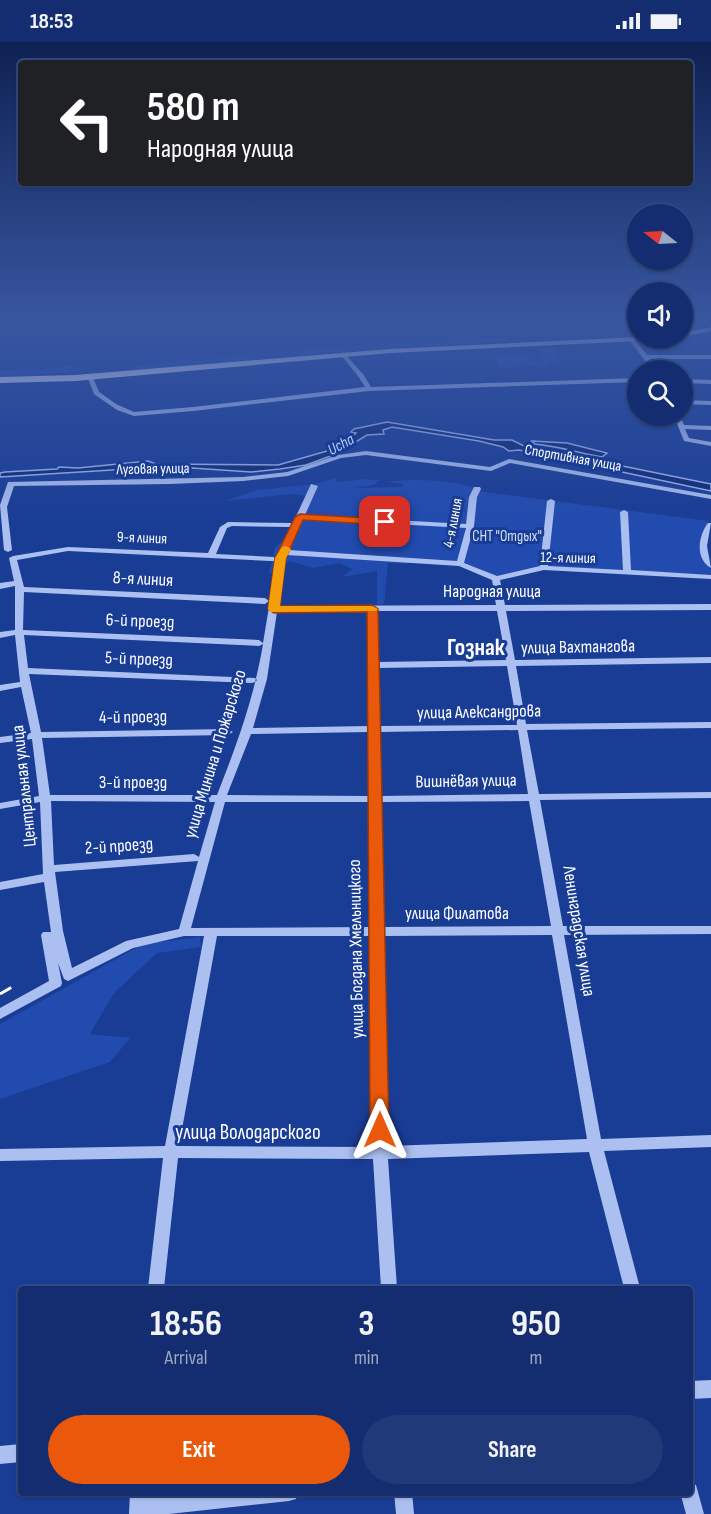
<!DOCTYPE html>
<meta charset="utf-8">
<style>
body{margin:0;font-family:"Sofia Sans Condensed",sans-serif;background:#203978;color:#f1f3f6;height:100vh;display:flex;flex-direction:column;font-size:22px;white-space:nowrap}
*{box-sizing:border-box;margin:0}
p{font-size:20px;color:#9da8c3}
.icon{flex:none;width:33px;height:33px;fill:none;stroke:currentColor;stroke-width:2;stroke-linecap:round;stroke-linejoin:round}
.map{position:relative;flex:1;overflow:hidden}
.side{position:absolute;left:18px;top:1244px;width:675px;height:210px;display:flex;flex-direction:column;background:#132d70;border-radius:6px;box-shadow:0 2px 4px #0004,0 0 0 2px #324983}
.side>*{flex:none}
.guide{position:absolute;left:18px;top:18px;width:675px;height:126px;border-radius:6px;box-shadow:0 2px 4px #0004,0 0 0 2px #324983;background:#202124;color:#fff;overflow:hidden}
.needle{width:39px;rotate:288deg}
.tools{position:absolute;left:627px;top:162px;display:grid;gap:12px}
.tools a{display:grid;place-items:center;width:66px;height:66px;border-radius:50%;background:#132d70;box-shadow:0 2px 4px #0004,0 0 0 2px #324983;font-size:30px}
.pin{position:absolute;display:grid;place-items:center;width:51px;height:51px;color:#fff;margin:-26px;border-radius:12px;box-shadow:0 3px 9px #0006}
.me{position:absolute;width:66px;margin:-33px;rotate:0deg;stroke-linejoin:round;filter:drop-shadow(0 0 4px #0008)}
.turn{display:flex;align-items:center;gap:21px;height:126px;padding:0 30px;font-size:27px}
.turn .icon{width:78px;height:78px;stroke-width:2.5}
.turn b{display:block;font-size:42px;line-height:51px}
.eta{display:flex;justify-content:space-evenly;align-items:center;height:102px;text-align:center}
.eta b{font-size:36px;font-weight:700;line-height:42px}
.cta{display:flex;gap:12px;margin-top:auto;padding:12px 30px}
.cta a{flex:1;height:69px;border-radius:36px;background:#ea580c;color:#fff;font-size:24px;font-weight:700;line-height:69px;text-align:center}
.cta a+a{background:#203978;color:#f1f3f6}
.status{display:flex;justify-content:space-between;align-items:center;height:42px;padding:0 30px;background:#132d70;direction:ltr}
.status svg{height:16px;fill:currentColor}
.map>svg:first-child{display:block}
</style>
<div class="status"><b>18:53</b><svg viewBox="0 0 49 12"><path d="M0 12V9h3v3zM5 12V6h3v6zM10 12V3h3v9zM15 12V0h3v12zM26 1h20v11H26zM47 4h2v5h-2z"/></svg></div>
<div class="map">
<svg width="711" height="1472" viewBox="0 0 711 1472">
<rect width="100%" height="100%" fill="#193c95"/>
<g fill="#224baf">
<polygon points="481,296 525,298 352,309 139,328 126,326 181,318 200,319 215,315 299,308"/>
<polygon points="553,306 562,320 547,321 548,325 516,323 516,325 499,326 493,313 525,312 529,319 544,319 538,307"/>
<path d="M71,323L82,327L83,330L0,334V329L3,328C27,329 49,327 71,323Z"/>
<path d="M335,436L337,440L361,437L380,438L373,443L354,446L402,445L403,442L387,440C417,436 454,438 482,448L474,449L471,457L459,520L409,517L408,522L388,521L384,562L377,563V529L342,535L352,527L339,521L313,526L290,519L269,532L275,505L284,498L305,454L291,452L225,459L257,448L315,442Z"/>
<path d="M478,449L709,479C697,497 697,512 711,528V533L541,525L496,536L462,522Z"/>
<polygon points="200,895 201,905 157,911 114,951 90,992 130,996 110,1020 0,1057 0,982 143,902"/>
</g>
<g fill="#112b73" stroke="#9eb8f2" stroke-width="1.5">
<polygon points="387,380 494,398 512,398 524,404 711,442 711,449 519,408 509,409 503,405 479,399 392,385 383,388 384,392 367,393 336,412 306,423 280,427 251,430 192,426 157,428 158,430 154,431 149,428 128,427 0,435 0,431 5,430 57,427 59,425 78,426 148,419 156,422 278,423 334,407 354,393 356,391 351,390 354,387"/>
<path d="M532,399L567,401L607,411L602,415C578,411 559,404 535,402Z"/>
</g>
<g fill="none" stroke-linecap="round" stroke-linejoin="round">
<g fill="#abc0f0" fill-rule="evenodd">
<polygon points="630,297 634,297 647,313 711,313 711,317 649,317 658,328 652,328 630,299"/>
<polygon points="343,310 363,332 371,345 638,336 638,340 369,349 193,369 134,374 117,368 94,352 87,334 92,333 99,350 116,362 134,370 193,365 365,345 358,334 340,312"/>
<polygon points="682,337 711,338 711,342 682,341"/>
<polygon points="682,358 711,359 711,363 682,362"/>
<polygon points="674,374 680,374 684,383 711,384 711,388 685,387 689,396 711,400 711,404 684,399"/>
<polygon points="366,409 490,425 509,417 711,453 711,457 510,421 491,429 366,413 341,416 288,434 243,439 170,442 14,444 7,465 12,508 8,510 4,508 0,463 8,440 243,435 287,430 338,413"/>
<path d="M311,442L318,444L305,473L466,482L469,455L474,445H480L481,447L477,455L474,484L464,521L497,534L540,524L547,459L551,457L555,459L548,524L623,528L620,470L624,468L628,470L631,528L711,533V537L544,528L500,538L505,563L711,562V568L506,569L515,618L711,615V621L516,624L526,682L711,680V686L527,688L539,752L711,750V756L540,758L563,884H711V892L564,893L601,1097L711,1093V1105L604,1109L640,1246H624L589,1110L388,1117L397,1246H381L373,1117L178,1116L164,1246H148L163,1116L0,1119V1107L165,1104L204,894H184L133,906L68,939L64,937L58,921L62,941L61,944L0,977V966L49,939L41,893L43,890H51L44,840L0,848V840L43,832L40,760L0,767V761L39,754L32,697L0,701V695L31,691L21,645L0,649V643L20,640L15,593L0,596V590L15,588V544L0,547V541L14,539L9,516L13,514L68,505L208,511L220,485L228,480L291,481V485H288L232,484L227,486L216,512L274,515V519H271L68,509L17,518L24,545L265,556L269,559L265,562L24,550L23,588L259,598L263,601L277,516ZM302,477L466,486L457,519L289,508ZM287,513L459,524L492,538L496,563L278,564ZM368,569L369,684L253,686L267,637L277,570ZM376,569H497L506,618L377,620ZM24,593L259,604L263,602C254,656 237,702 217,753H50L42,696L228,693L233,690L228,687L41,690L29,632L252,641L255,640L257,638L255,636L28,626ZM507,624L517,683L379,684L378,626ZM518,688L528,752L380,754L379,690ZM369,690V754L227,753L251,692ZM51,759L215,760L199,815L194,812L54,823ZM529,759L551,884L383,885L380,760ZM225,760H369L371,885L191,886ZM198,819L179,887L126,899L72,926L63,889L55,830ZM552,893L587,1097L387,1104L383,894ZM217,894H371L373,1105L179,1104Z"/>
<path d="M708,481H711L707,504L711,526C695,517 698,494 708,481Z"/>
<polygon points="711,1338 711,1356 690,1357 690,1339"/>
<polygon points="21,1402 21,1420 0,1422 0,1404"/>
<polygon points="690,1441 696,1443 704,1472 686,1472 680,1450 690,1450"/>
<polygon points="130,1450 148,1450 148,1456 197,1450 298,1450 296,1457 289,1459 169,1472 129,1472"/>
<polygon points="394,1450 412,1450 414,1472 396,1472"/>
</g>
<g fill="#f5f7ff" fill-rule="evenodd">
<polygon points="711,285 711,289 682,295 682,291"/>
<polygon points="638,295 663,296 659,298 390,311 75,339 0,341 0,335 75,333 390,307"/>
</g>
<polyline stroke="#fff" stroke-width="3" stroke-dasharray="13 5" stroke-linecap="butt" points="0,952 12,945"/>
</g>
<linearGradient id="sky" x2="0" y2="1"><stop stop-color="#0e2152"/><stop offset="0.57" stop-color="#3856a0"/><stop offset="1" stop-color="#3856a0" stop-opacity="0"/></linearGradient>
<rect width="711" height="484" fill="url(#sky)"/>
<polygon fill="#ea580c" stroke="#983908" stroke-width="1.5" points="300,472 385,477 390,480 385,483 303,478 286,516 280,564 372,563 378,567 389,1088 386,1093 380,1095 373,1093 370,1088 367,570 274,571 268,567 275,516 295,475"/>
<polygon fill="#f59e0b" points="286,504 291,507 286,516 280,564 372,564 378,567 376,569 270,570 268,567 275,516 282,505"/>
<g text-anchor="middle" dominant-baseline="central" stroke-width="6" stroke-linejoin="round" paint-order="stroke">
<g font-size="15" fill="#fff" stroke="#193c95">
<text transform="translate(573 416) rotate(10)">Спортивная улица</text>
<text transform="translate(153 427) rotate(-1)">Луговая улица</text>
<text transform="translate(453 481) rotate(-79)">4-я линия</text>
<text transform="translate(142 496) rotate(2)">9-я линия</text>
<text transform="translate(568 516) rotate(1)">12-я линия</text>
</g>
<g font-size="15" fill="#d2dffb" stroke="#193c95">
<text x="507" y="494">СНТ "Отдых"</text>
</g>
<g font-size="16" font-style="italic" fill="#b8cbf7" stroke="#193c95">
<text transform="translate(341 403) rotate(-29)">Ucha</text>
</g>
<g font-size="18" fill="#fff" stroke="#193c95">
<text transform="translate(143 537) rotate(3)">8-я линия</text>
<text x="492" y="549">Народная улица</text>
<text transform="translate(140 579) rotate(2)">6-й проезд</text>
<text transform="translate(578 605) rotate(-1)">улица Вахтангова</text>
<text transform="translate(139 617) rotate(2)">5-й проезд</text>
<text transform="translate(479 670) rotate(-1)">улица Александрова</text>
<text transform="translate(133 675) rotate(-1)">4-й проезд</text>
<text transform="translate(215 712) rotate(-73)">улица Минина и Пожарского</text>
<text transform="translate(466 739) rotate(-1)">Вишнёвая улица</text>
<text x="133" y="740">3-й проезд</text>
<text transform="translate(24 744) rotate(-96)">Центральная улица</text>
<text transform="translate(119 804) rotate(-4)">2-й проезд</text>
<text x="457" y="871">улица Филатова</text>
<text transform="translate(579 889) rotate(81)">Ленинградская улица</text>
<text transform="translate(356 907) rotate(-91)">улица Богдана Хмельницкого</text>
</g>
<g font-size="21" fill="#fff" stroke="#193c95">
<text x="248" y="1090">улица Володарского</text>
</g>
<g font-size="24" font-weight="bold" fill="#fff" stroke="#193c95">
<text x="476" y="605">Гознак</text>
</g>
</g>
</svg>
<div class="tools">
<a><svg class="needle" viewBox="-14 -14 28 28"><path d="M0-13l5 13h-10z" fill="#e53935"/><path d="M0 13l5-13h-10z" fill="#9da8c3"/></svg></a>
<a><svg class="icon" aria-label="sound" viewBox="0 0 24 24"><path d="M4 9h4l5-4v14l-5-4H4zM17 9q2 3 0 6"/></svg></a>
<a><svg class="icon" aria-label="search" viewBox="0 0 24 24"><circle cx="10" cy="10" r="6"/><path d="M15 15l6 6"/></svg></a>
</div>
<div class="pin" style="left:385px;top:480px;background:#d93025"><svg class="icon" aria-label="arrive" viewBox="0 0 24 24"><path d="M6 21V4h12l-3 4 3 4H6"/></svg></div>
<svg class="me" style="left:380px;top:1088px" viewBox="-20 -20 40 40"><path d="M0-17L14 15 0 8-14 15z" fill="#ea580c" stroke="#fff" stroke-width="4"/></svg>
<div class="guide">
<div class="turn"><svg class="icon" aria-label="left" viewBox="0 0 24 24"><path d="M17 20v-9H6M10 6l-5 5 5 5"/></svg><div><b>580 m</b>Народная улица</div></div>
</div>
<section class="side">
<div class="eta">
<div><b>18:56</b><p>Arrival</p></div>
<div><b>3</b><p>min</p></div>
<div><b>950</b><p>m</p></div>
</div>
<div class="cta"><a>Exit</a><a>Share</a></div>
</section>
</div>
